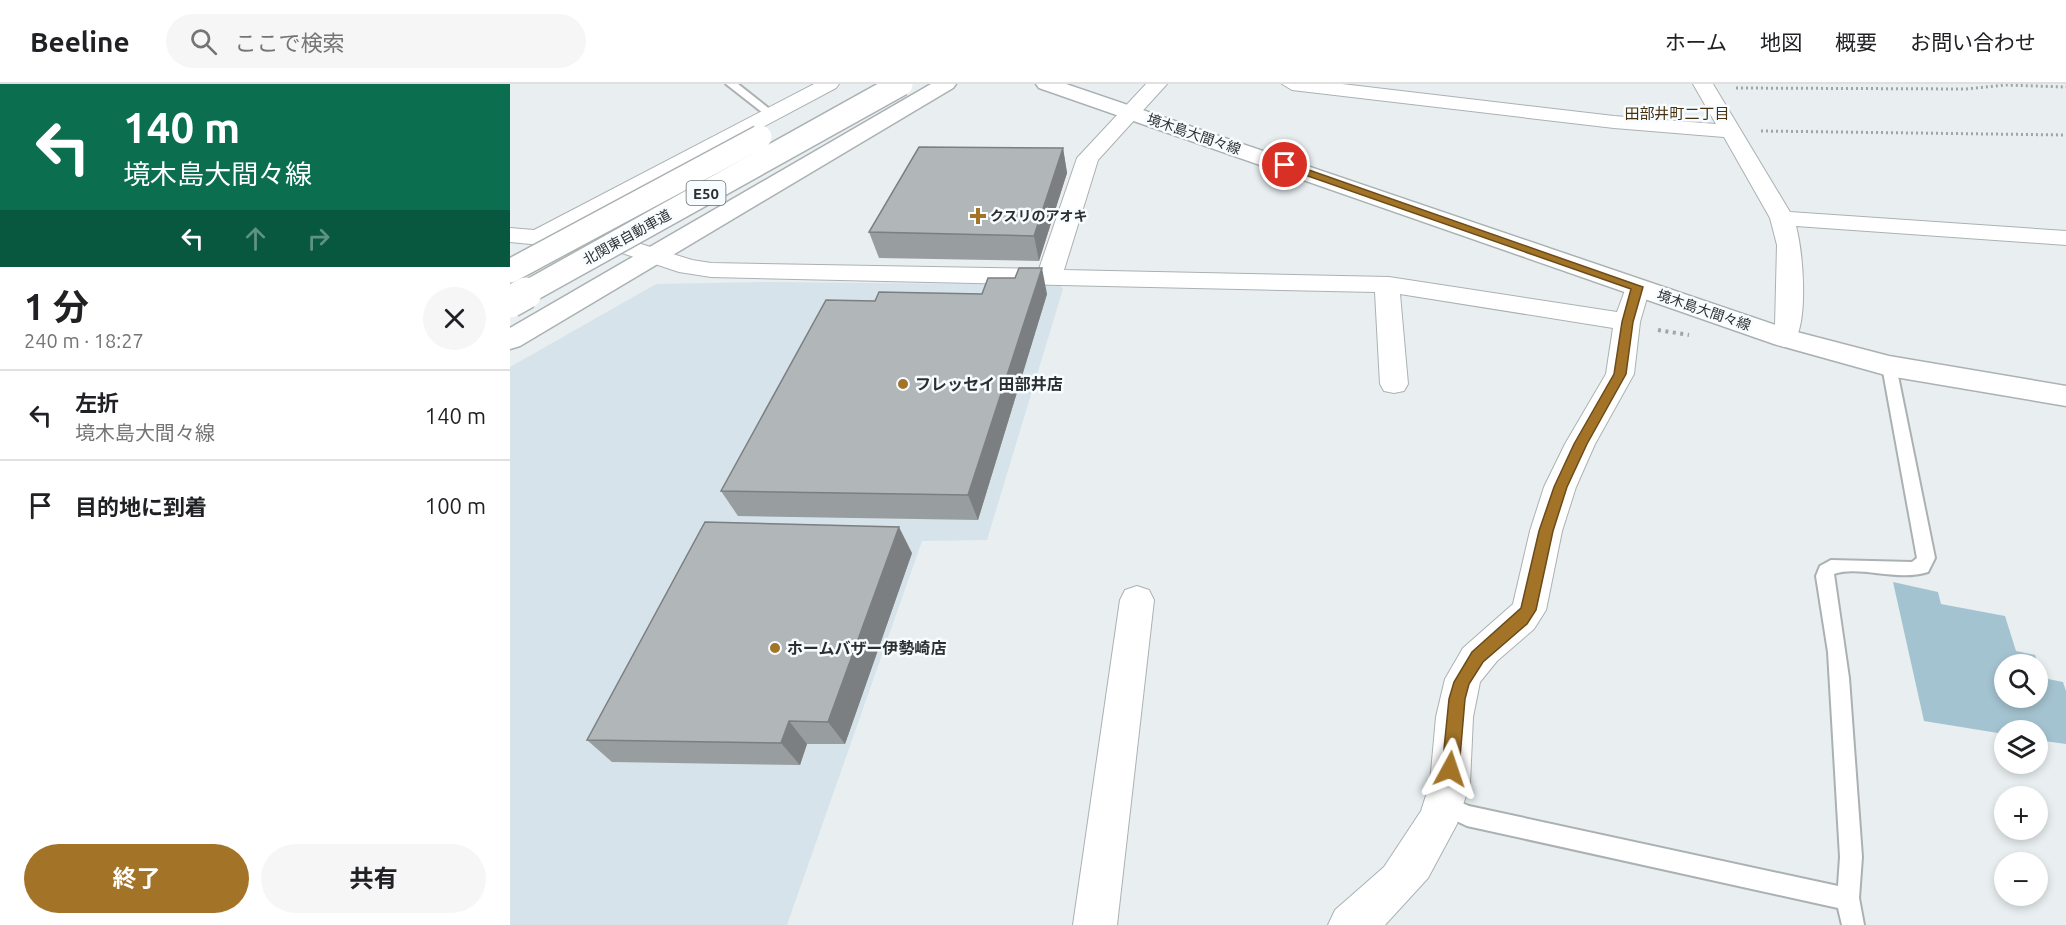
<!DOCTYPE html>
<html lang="ja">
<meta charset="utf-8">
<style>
body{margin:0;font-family:Ubuntu,"Noto Sans JP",sans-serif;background:#f6f6f6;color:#202124;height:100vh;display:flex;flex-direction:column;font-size:22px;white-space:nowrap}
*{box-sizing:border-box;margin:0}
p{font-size:20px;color:#757577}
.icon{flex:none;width:33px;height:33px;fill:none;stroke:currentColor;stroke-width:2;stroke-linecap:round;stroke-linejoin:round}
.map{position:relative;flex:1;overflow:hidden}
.panel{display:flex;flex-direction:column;background:#fff;width:510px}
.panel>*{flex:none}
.banner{background:#0b6e4f;color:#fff;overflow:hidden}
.fabs{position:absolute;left:1484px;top:570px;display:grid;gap:12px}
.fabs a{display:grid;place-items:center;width:54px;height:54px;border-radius:50%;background:#fff;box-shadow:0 3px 9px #0003;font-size:30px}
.pin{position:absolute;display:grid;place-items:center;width:51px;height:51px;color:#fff;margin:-26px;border:3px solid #fff;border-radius:50%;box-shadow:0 2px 6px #0007}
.me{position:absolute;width:66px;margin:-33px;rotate:5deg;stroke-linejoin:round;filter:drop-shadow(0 0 4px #0008)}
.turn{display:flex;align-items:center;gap:21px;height:126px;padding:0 24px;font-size:27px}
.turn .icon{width:78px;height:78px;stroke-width:2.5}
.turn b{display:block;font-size:42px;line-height:51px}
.lanes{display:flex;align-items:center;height:57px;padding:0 24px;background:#0003;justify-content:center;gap:30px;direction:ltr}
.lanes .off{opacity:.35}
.round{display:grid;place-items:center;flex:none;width:63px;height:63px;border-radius:32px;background:#f6f6f6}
.summary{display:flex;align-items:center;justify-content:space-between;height:102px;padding:0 24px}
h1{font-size:36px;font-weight:700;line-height:45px}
.button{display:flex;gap:12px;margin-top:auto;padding:12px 24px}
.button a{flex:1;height:69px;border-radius:36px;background:#a37428;color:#fff;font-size:24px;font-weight:700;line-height:69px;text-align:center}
.button a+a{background:#f6f6f6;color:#202124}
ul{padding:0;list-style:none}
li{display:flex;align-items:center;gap:18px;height:90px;padding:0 24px;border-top:2px solid #e0e0e0}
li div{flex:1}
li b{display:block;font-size:22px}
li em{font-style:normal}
header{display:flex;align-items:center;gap:36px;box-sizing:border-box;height:84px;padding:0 30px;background:#fff;border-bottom:2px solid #e0e0e0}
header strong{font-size:28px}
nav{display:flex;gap:33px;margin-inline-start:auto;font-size:21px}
.search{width:420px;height:54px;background:#f6f6f6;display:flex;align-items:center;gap:15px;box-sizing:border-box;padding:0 21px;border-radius:33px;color:#757577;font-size:22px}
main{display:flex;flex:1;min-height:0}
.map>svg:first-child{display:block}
</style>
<header>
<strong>Beeline</strong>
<div class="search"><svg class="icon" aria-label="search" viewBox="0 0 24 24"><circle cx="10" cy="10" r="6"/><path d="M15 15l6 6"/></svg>ここで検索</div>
<nav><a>ホーム</a><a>地図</a><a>概要</a><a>お問い合わせ</a></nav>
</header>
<main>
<section class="panel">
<div class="banner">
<div class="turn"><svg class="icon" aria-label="left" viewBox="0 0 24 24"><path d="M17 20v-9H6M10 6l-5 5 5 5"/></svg><div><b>140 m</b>境木島大間々線</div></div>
<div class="lanes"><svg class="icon" aria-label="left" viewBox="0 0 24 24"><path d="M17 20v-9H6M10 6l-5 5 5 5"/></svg><svg class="icon off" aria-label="ahead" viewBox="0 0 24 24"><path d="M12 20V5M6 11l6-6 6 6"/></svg><svg class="icon off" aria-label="right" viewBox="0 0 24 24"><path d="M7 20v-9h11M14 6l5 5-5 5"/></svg></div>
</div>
<div class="summary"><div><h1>1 分</h1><p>240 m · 18:27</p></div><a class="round"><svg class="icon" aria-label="close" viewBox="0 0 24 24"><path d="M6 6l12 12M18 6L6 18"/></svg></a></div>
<ul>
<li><svg class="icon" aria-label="left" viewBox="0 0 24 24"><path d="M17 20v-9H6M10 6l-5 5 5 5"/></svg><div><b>左折</b><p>境木島大間々線</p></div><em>140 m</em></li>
<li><svg class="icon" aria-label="arrive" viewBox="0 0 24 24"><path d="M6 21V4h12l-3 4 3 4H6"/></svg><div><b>目的地に到着</b></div><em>100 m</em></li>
</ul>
<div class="button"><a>終了</a><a>共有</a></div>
</section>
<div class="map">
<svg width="1556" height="841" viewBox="0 0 1556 841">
<rect width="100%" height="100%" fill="#e9eff1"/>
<polygon fill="#d6e3ea" points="259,198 550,201 553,205 477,456 412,457 277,841 0,841 0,283 146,200"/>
<path fill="#a4c3d0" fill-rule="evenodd" d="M1383,498L1428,508L1431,520L1495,532L1506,567L1525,571L1533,594L1553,598L1556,607V660L1527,656V646H1494V650L1414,637ZM1494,580H1527V614H1494Z"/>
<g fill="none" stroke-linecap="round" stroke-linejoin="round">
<defs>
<g id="lane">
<polygon points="216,0 228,0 266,30 257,32"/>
<path d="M1379,277L1386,282L1425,474L1418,488C1387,498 1349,481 1324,490L1339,594L1352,773L1349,814L1354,841H1332L1328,824L957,742L927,728L924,721L927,714L934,711L959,722L1328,802L1330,773L1318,568L1306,492L1310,482L1321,476L1402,478L1407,474L1372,282Z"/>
</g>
<g id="street">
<polygon points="304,0 329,0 326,4 54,149 115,155 182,176 201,179 529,185 567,74 636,0 657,0 588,76 554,186 879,193 1107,228 1118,198 1127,195 1136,198 1140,203 1130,238 1124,290 1085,360 1066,403 1052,447 1036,526 1024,545 987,577 970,598 963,633 960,699 947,740 918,794 875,841 818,841 825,826 874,783 911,727 920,699 926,633 935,595 953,564 1003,520 1020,447 1034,403 1055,360 1096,290 1103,244 890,210 898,300 894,307 884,309 874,307 870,300 865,208 201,193 169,188 112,169 0,158 0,144 24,146"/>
<path d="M772,0H832L1104,32L1206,40L1183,0H1203L1280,128L1556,147V161L1286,142C1293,169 1299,237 1283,260L1274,263L1265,260L1261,254L1265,242L1267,161L1260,134L1214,53L1104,44L782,6Z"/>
<polygon points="627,502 639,506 644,516 607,841 563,841 610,516 615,506"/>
</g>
<g id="secondary">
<polygon points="421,0 446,0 443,4 10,262 0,265 0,244"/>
<polygon points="526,0 556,0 1283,247 1379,272 1556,302 1556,322 1379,292 1264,260 529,4"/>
</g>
</defs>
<use href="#lane" stroke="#abb1b3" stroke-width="4"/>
<use href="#street" stroke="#abb1b3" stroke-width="2"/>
<use href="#secondary" stroke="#abb1b3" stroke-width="3"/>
<g stroke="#a1a5a7" stroke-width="3" stroke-dasharray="2 3" stroke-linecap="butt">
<polyline points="1226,4 1456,5 1495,1 1556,3"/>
<polyline points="1251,47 1556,51"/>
</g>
<polyline stroke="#a1a5a7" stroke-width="4" stroke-dasharray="3 4.5" stroke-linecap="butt" points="1148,246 1179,251"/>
<use href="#lane" fill="#fff" fill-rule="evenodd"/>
<use href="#street" fill="#fff" fill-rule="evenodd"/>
<use href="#secondary" fill="#fff" fill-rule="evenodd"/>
<defs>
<g id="highway-bridge-far1">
<polyline points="0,187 250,53"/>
<polyline points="14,210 391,0"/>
</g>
<polyline id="highway-bridge" points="0,218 16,209"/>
</defs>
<use href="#highway-bridge-far1" stroke="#abb1b3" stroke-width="26" stroke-linecap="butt"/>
<use href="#highway-bridge" stroke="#abb1b3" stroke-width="34" stroke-linecap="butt"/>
<use href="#highway-bridge-far1" stroke="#fff" stroke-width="23"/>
<use href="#highway-bridge" stroke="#fff" stroke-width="31"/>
</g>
<g fill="#989d9f">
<polygon points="553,64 557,89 529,177 369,174 359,148"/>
<polygon points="537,210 468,436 228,432 211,407 365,217"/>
<polygon points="402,469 335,660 297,660 290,681 102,678 77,656"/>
</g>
<g fill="#7c7f82">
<polygon points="553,64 557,89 529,177 524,152"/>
<polygon points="532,184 537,210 468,436 458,411"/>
<polygon points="389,443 402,469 335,660 318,638"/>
<polygon points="279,637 297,660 290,681 271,659"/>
</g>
<g fill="#b1b6b9" stroke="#7c7f82" stroke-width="1.5">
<polygon points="409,63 553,64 524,152 359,148"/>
<polygon points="509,184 532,184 458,411 211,407 316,216 365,217 369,208 472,210 478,194 505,194"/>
<polygon points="195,438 389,443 318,638 279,637 271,659 77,656"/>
</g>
<polygon fill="#a37428" stroke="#6a4b1a" stroke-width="1.5" points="772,79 779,79 1133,203 1123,238 1116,290 1077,360 1057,403 1043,447 1026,526 1017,540 973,578 959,600 955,615 949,685 946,691 940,693 935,691 932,685 939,615 944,598 962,568 1011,524 1029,447 1044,403 1064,360 1104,290 1112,238 1121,205 772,83"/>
<g fill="#a37428" stroke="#f6fcff" stroke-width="2">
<path d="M465 123h6v6h6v6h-6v6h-6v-6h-6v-6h6z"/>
<circle cx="393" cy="300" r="6"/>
<circle cx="265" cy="564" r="6"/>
</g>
<g text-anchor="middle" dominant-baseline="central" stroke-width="5" stroke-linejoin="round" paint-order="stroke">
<g font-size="14" fill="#2c2e2f" stroke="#f6fcff">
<text transform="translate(684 50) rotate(19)">境木島大間々線</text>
<text transform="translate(117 153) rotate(-29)">北関東自動車道</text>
<text transform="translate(1194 226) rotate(19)">境木島大間々線</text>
</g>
<g font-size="14" font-weight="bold" fill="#2c2e2f" stroke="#f6fcff" text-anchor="start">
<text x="480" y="132">クスリのアオキ</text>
</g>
<g font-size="15" fill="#47310c" stroke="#f6fcff">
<text x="1167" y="29">田部井町二丁目</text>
</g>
<rect fill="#f6fcff" stroke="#696c6d" stroke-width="1.5" x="176.5" y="97" width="39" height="24" rx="4.5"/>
<g font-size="15" font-weight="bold" fill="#2c2e2f">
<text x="196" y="109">E50</text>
</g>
<g font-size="16" font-weight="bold" fill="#2c2e2f" stroke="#f6fcff" text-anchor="start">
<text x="405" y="300">フレッセイ 田部井店</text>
<text x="277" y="564">ホームバザー伊勢崎店</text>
</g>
</g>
</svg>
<div class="fabs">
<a><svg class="icon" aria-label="search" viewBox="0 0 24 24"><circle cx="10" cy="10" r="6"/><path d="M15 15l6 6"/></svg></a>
<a><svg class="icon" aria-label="layers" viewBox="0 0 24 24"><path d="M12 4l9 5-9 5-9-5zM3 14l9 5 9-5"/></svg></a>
<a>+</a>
<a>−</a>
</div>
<div class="pin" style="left:775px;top:81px;background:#d93025"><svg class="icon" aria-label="arrive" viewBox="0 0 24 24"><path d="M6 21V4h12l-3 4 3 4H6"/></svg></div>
<svg class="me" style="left:940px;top:685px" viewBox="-20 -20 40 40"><path d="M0-17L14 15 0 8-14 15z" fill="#a37428" stroke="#fff" stroke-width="4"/></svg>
</div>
</main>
